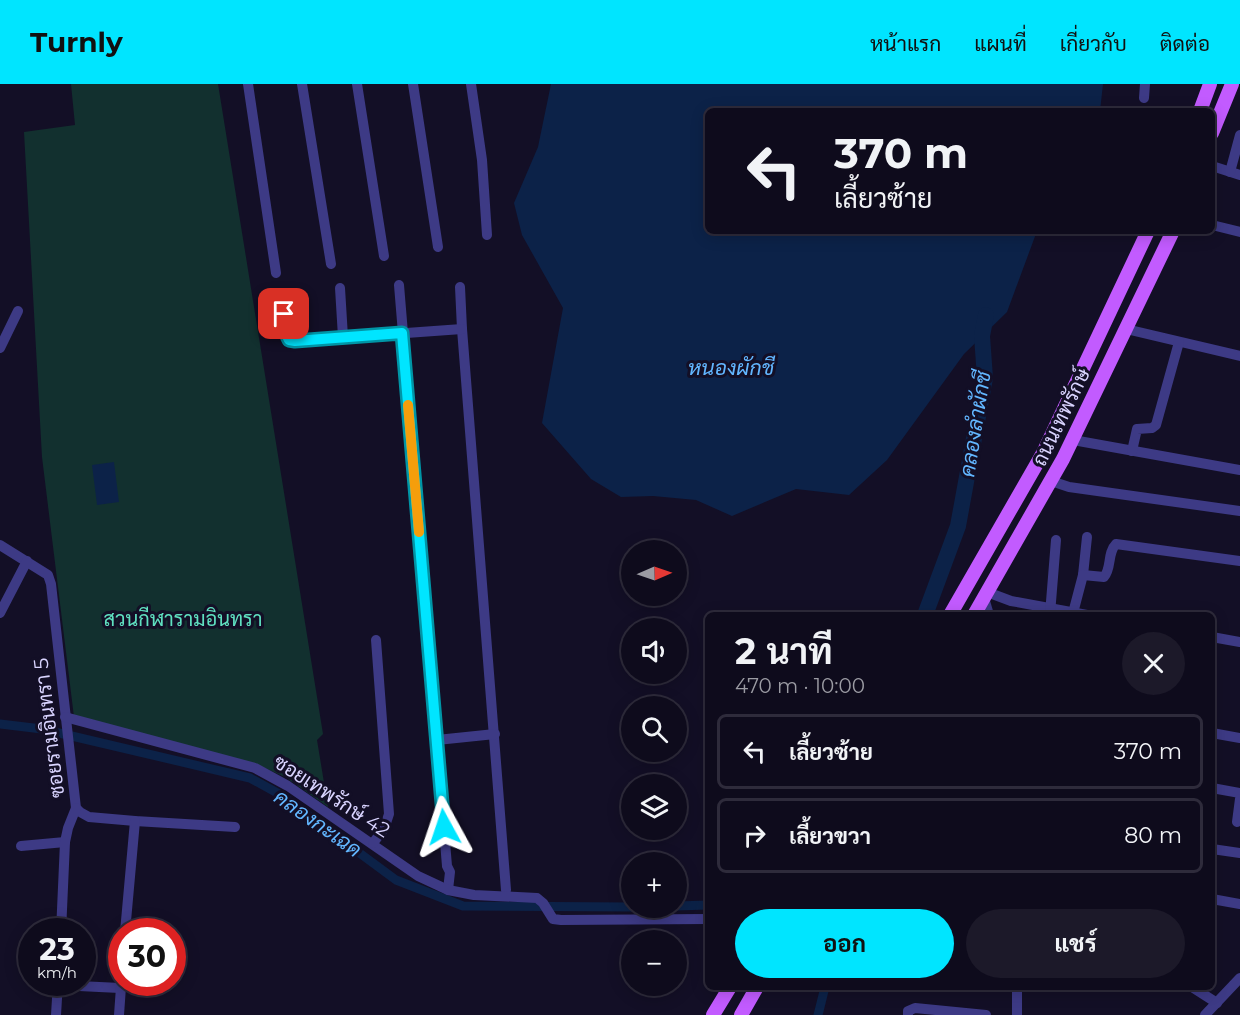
<!DOCTYPE html>
<html lang="th">
<meta charset="utf-8">
<style>
body{margin:0;font-family:Montserrat,Sarabun,sans-serif;background:#1c1929;color:#f1f3f6;height:100vh;display:flex;flex-direction:column;font-size:22px;white-space:nowrap}
*{box-sizing:border-box;margin:0}
p{font-size:20px;color:#9b9ba3}
.icon{flex:none;width:33px;height:33px;fill:none;stroke:currentColor;stroke-width:2;stroke-linecap:round;stroke-linejoin:round}
.map{position:relative;flex:1;overflow:hidden}
.side{position:absolute;left:705px;top:528px;width:510px;height:378px;display:flex;flex-direction:column;background:#0e0b1c;border-radius:9px;box-shadow:0 3px 15px #0003,0 0 0 2px #2e2b3b}
.side>*{flex:none}
.banner{position:absolute;left:705px;top:24px;width:510px;height:126px;border-radius:9px;box-shadow:0 3px 15px #0003,0 0 0 2px #2e2b3b;background:#0e0b1c;color:#f1f3f6;overflow:hidden}
.needle{width:39px;rotate:88deg}
.fabs{position:absolute;left:621px;top:456px;display:grid;gap:12px}
.fabs a{display:grid;place-items:center;width:66px;height:66px;border-radius:50%;background:#0e0b1c;box-shadow:0 3px 15px #0003,0 0 0 2px #2e2b3b;font-size:30px}
.speed{position:absolute;left:18px;top:834px;display:flex;gap:12px;font-size:30px;font-weight:700;text-align:center}
.speed>*{display:grid;place-content:center;width:78px;height:78px;border-radius:50%;background:#0e0b1c;box-shadow:0 3px 15px #0003,0 0 0 2px #2e2b3b;line-height:1}
.speed small{font-size:15px;font-weight:400}
.speed .limit{border:9px solid #d22;background:#fff;color:#111}
.pin{position:absolute;display:grid;place-items:center;width:51px;height:51px;color:#fff;margin:-26px;border-radius:12px;box-shadow:0 3px 9px #0006}
.me{position:absolute;width:66px;margin:-33px;rotate:355deg;stroke-linejoin:round;filter:drop-shadow(0 0 4px #0008)}
.turn{display:flex;align-items:center;gap:21px;height:126px;padding:0 30px;font-size:27px}
.turn .icon{width:78px;height:78px;stroke-width:2.5}
.turn b{display:block;font-size:42px;line-height:51px}
.round{display:grid;place-items:center;flex:none;width:63px;height:63px;border-radius:32px;background:#1c1929}
.headline{display:flex;align-items:center;justify-content:space-between;height:102px;padding:0 30px}
h1{font-size:36px;font-weight:700;line-height:45px}
.primary-button{display:flex;gap:12px;margin-top:auto;padding:12px 30px}
.primary-button a{flex:1;height:69px;border-radius:36px;background:#00e5ff;color:#111;font-size:24px;font-weight:700;line-height:69px;text-align:center}
.primary-button a+a{background:#1c1929;color:#f1f3f6}
ul{padding:0;list-style:none}
li{display:flex;align-items:center;gap:18px;height:75px;margin:0 12px 9px;padding:0 18px;border:3px solid #2e2b3b;border-radius:9px}
li div{flex:1}
li b{display:block;font-size:22px}
li em{font-style:normal}
header{display:flex;align-items:center;gap:36px;box-sizing:border-box;height:84px;padding:0 30px;background:#00e5ff;color:#111}
header strong{font-size:28px}
nav{display:flex;gap:33px;margin-inline-start:auto;font-size:21px}
.map>svg:first-child{display:block}
</style>
<header>
<strong>Turnly</strong>
<nav><a>หน้าแรก</a><a>แผนที่</a><a>เกี่ยวกับ</a><a>ติดต่อ</a></nav>
</header>
<div class="map">
<svg width="1240" height="931" viewBox="0 0 1240 931">
<rect width="100%" height="100%" fill="#130f26"/>
<polygon fill="#12302f" points="71,0 218,0 323,650 317,656 328,723 285,693 256,680 74,633 42,373 24,48 75,41"/>
<g fill="#0c2248">
<polygon points="551,0 1103,0 1100,27 708,27 708,147 1037,147 1007,228 964,270 887,376 849,411 796,405 732,432 696,416 653,412 621,413 591,395 542,339 563,224 522,151 514,119 538,63"/>
<polygon points="114,378 119,418 97,421 92,381"/>
</g>
<g fill="none" stroke-linecap="round" stroke-linejoin="round">
<g stroke="#0c2248" stroke-width="9">
<polyline points="0,640 42,645 250,694 281,711 396,796 463,822 632,823"/>
<polyline points="676,822 708,821"/>
<polyline points="818,931 825,903"/>
</g>
<polyline stroke="#0c2248" stroke-width="16" points="925,531 958,442 985,294 982,252 986,231"/>
<g stroke="#3d3a85" stroke-width="10">
<polyline points="248,0 276,189"/>
<polyline points="302,0 331,180"/>
<polyline points="357,0 384,172"/>
<polyline points="413,0 438,163"/>
<polyline points="471,0 482,76 487,151"/>
<polyline points="1144,14 1145,0"/>
<polyline points="1212,82 1240,91"/>
<polyline points="1230,88 1240,51"/>
<polyline points="1212,141 1240,148"/>
<polyline points="399,201 447,782 450,788 448,806"/>
<polyline points="460,203 462,245 506,806"/>
<polyline points="340,204 343,253"/>
<polyline points="282,210 286,251 289,256 295,257 462,245"/>
<polyline points="1126,245 1240,272"/>
<polyline points="0,264 18,227"/>
<polyline points="1073,356 1240,386"/>
<polyline points="1132,367 1137,345 1152,344 1156,341 1179,258"/>
<polyline points="1051,397 1069,403 1240,427"/>
<polyline points="0,461 48,491 51,500 76,724 80,728 89,733 135,737 235,743"/>
<polyline points="1083,491 1087,453"/>
<polyline points="987,508 1011,517 1087,531"/>
<polyline points="984,514 989,531"/>
<polyline points="0,529 27,477"/>
<path d="M1073,529L1083,491L1104,493C1112,484 1107,469 1116,460L1240,477"/>
<polyline points="1050,530 1056,456"/>
<polyline points="1212,553 1240,558"/>
<polyline points="65,633 255,684 288,702 418,792 448,806 474,811 537,814 543,819 553,835 561,836 708,835"/>
<polyline points="1212,649 1240,654"/>
<polyline points="437,656 495,650"/>
<polyline points="1212,704 1240,709"/>
<polyline points="1237,738 1240,715"/>
<polyline points="373,759 384,745 389,730 376,556"/>
<polyline points="21,762 65,758"/>
<polyline points="1212,765 1240,769"/>
<polyline points="1212,815 1240,820"/>
<polyline points="61,848 65,758 68,744 76,724"/>
<polyline points="125,848 135,737"/>
<polyline points="58,901 120,904"/>
<polyline points="1192,903 1217,919"/>
<polyline points="56,931 58,898"/>
<polyline points="119,931 122,889"/>
<polyline points="908,931 908,927 915,924 986,931"/>
<polyline points="1017,931 1017,903"/>
<polyline points="1205,931 1240,894"/>
</g>
<g stroke="#c25bff" stroke-width="14">
<polyline points="1200,27 1210,0"/>
<polyline points="1212,49 1232,0"/>
<polyline points="950,531 1043,369 1148,147"/>
<polyline points="974,531 1063,375 1173,147"/>
<polyline points="713,931 730,903"/>
<polyline points="741,931 757,903"/>
</g>
</g>
<g fill="none" stroke-linecap="round" stroke-linejoin="round">
<defs>
<polyline id="route" points="284,230 286,250 289,256 295,257 402,249 444,743"/>
</defs>
<use href="#route" stroke="#0095a6" stroke-width="15"/>
<use href="#route" stroke="#00e5ff" stroke-width="10"/>
<polyline stroke="#f59e0b" stroke-width="10" points="408,321 419,448"/>
</g>
<g text-anchor="middle" dominant-baseline="central" stroke-width="6" stroke-linejoin="round" paint-order="stroke">
<g font-size="20" fill="#d9d4ff" stroke="#130f26">
<text transform="translate(1061 333) rotate(-64)">ถนนเทพรักษ์</text>
<text transform="translate(49 644) rotate(-97)">ซอยรามอินทรา 5</text>
<text transform="translate(332 712) rotate(33)">ซอยเทพรักษ์ 42</text>
</g>
<g font-size="20" fill="#5fe0c0" stroke="#130f26">
<text x="183" y="535">สวนกีฬารามอินทรา</text>
</g>
<g font-size="21" font-style="italic" fill="#62b6ff" stroke="#130f26">
<text x="731" y="283">หนองผักชี</text>
<text transform="translate(975 340) rotate(-81)">คลองลำผักชี</text>
<text transform="translate(318 739) rotate(35)">คลองกะเฉด</text>
</g>
</g>
</svg>
<div class="fabs">
<a><svg class="needle" viewBox="-14 -14 28 28"><path d="M0-13l5 13h-10z" fill="#e53935"/><path d="M0 13l5-13h-10z" fill="#9b9ba3"/></svg></a>
<a><svg class="icon" aria-label="sound" viewBox="0 0 24 24"><path d="M4 9h4l5-4v14l-5-4H4zM17 9q2 3 0 6"/></svg></a>
<a><svg class="icon" aria-label="search" viewBox="0 0 24 24"><circle cx="10" cy="10" r="6"/><path d="M15 15l6 6"/></svg></a>
<a><svg class="icon" aria-label="layers" viewBox="0 0 24 24"><path d="M12 4l9 5-9 5-9-5zM3 14l9 5 9-5"/></svg></a>
<a>+</a>
<a>−</a>
</div>
<div class="speed"><div>23<small>km/h</small></div><div class="limit">30</div></div>
<div class="pin" style="left:284px;top:230px;background:#d93025"><svg class="icon" aria-label="arrive" viewBox="0 0 24 24"><path d="M6 21V4h12l-3 4 3 4H6"/></svg></div>
<svg class="me" style="left:444px;top:743px" viewBox="-20 -20 40 40"><path d="M0-17L14 15 0 8-14 15z" fill="#00e5ff" stroke="#fff" stroke-width="4"/></svg>
<div class="banner">
<div class="turn"><svg class="icon" aria-label="left" viewBox="0 0 24 24"><path d="M17 20v-9H6M10 6l-5 5 5 5"/></svg><div><b>370 m</b>เลี้ยวซ้าย</div></div>
</div>
<section class="side">
<div class="headline"><div><h1>2 นาที</h1><p>470 m · 10:00</p></div><a class="round"><svg class="icon" aria-label="close" viewBox="0 0 24 24"><path d="M6 6l12 12M18 6L6 18"/></svg></a></div>
<ul>
<li><svg class="icon" aria-label="left" viewBox="0 0 24 24"><path d="M17 20v-9H6M10 6l-5 5 5 5"/></svg><div><b>เลี้ยวซ้าย</b></div><em>370 m</em></li>
<li><svg class="icon" aria-label="right" viewBox="0 0 24 24"><path d="M7 20v-9h11M14 6l5 5-5 5"/></svg><div><b>เลี้ยวขวา</b></div><em>80 m</em></li>
</ul>
<div class="primary-button"><a>ออก</a><a>แชร์</a></div>
</section>
</div>
